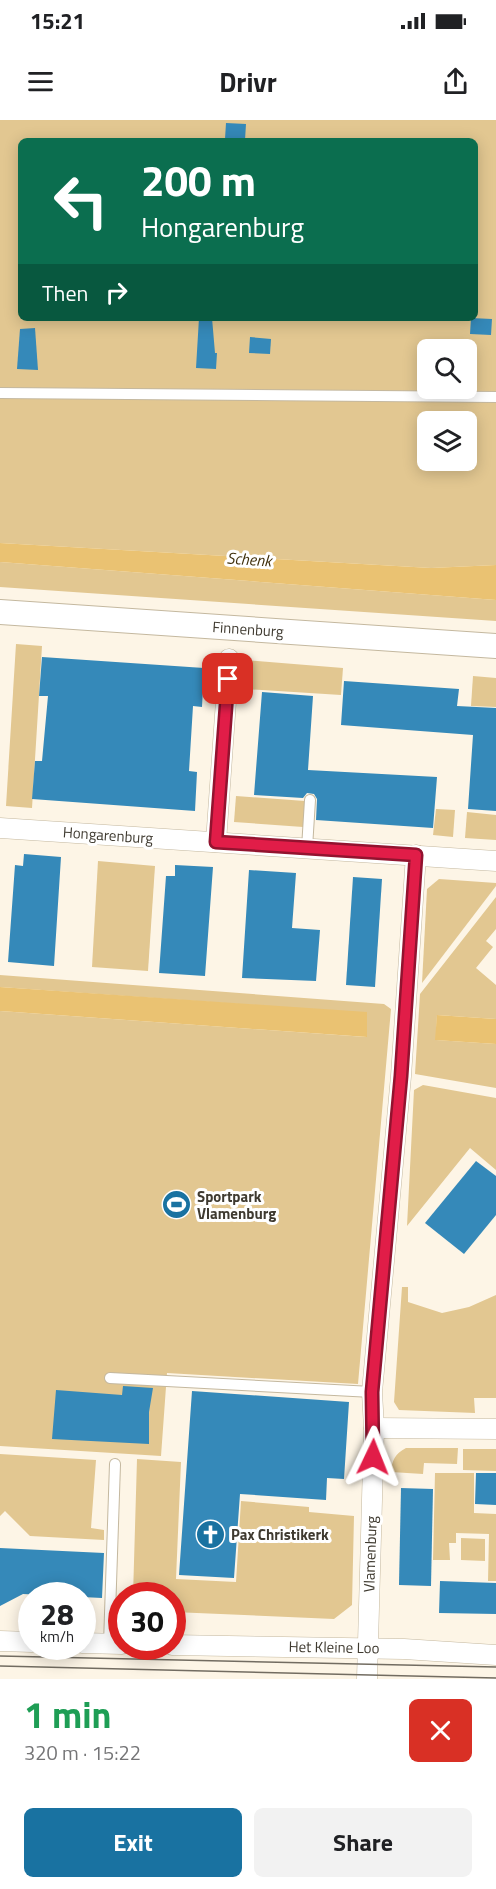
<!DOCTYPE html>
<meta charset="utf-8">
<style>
body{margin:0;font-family:"Titillium Web",sans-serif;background:#f2f2f2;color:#202124;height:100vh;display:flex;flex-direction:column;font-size:22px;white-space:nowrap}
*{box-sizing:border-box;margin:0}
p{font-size:20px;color:#757577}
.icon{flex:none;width:33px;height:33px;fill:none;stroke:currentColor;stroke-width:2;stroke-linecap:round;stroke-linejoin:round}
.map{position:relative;height:1559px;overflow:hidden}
.side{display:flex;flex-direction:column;background:#fff;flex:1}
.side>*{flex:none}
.guide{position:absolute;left:18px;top:18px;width:460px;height:183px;border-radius:9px;box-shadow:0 3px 15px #0003;background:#0b6e4f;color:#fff;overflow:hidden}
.controls{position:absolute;left:417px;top:219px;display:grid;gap:12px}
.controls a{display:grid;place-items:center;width:60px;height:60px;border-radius:9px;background:#fff;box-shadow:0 3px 15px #0003;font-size:30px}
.speed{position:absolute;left:18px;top:1462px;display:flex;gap:12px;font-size:30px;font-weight:700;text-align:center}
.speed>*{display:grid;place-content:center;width:78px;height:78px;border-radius:50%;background:#fff;box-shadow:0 3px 15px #0003;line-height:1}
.speed small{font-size:15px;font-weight:400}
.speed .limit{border:9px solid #d22;background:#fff;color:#111}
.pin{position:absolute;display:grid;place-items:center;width:51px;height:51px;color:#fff;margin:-26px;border-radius:12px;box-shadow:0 3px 9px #0006}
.me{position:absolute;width:66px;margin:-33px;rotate:2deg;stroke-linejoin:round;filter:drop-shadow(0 0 4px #0008)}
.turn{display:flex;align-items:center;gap:21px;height:126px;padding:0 24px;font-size:27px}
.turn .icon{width:78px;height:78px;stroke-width:2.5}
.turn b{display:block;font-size:42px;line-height:51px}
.then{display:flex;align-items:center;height:57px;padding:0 24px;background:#0003;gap:12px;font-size:22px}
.round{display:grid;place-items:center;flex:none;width:63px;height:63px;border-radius:9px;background:#f2f2f2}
.overview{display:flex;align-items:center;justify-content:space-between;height:102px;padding:0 24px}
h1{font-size:36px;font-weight:700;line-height:45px;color:#1e9e55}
.button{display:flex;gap:12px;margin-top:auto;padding:12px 24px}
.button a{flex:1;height:69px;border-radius:9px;background:#1972a1;color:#fff;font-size:24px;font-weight:700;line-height:69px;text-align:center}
.button a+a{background:#f2f2f2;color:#202124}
.status{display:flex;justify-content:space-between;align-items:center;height:42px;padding:0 30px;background:#fff;direction:ltr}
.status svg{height:16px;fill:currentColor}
header{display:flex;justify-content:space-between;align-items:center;height:78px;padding:0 24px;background:#fff;font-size:27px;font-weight:700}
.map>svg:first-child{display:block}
</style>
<div class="status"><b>15:21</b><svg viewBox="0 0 49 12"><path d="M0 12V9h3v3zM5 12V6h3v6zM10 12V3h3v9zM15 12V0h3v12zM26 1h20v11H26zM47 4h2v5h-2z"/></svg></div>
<header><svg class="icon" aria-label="menu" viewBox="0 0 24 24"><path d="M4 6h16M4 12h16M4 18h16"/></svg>Drivr<svg class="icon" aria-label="share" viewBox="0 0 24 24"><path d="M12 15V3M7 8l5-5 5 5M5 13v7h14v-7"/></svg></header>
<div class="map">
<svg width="496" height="1559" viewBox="0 0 496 1559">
<rect width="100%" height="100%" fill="#fdf5e6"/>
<g fill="#e2c791" fill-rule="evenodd">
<path d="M0,0H496V445L431,448L0,423ZM21,21H476V198H21ZM428,230H466V268H428ZM428,302H466V340H428Z"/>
<polygon points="0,442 496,480 496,501 0,467"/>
<polygon points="16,524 42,526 32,688 6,686"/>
<polygon points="245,540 343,548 341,575 244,569"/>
<polygon points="473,556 496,558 496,587 471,586"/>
<polygon points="236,676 305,681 303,707 234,702"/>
<polygon points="436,689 455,690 453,717 433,715"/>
<polygon points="467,692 496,695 496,720 465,718"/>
<polygon points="98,741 155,746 148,851 92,847"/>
<polygon points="439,759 496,763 496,766 422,863 427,769"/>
<polygon points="496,777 496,809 486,821 493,827 476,848 496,865 496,899 437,895 436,920 496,924 496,968 415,954 420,874"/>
<polygon points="0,855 384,884 391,889 358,1264 167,1253 161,1336 0,1326 0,891 366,917 367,893 0,867"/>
<polygon points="423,965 496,978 496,1050 470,1028 407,1106 414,970"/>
<polygon points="402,1167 408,1167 408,1182 442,1193 469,1187 496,1175 496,1278 474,1278 475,1293 399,1290 394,1282"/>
<path d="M406,1328H458L457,1344L424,1343L423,1354L391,1352C392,1340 395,1334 406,1328Z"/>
<polygon points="463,1329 496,1329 496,1351 463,1350"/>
<polygon points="0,1334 96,1340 91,1408 104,1410 104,1420 30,1416 5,1391 0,1396"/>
<polygon points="137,1339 181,1342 176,1459 236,1462 241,1381 309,1387 309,1392 354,1396 352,1485 334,1499 173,1492 172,1476 133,1476"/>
<polygon points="435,1353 474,1353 474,1393 496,1394 496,1461 488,1461 489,1414 456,1413 456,1423 449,1423 450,1440 433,1440"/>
<polygon points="461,1418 485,1419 485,1441 461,1440"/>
</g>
<g fill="#eac272">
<polygon points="0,423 431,448 496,445 496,480 0,442"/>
<polygon points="0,867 367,892 367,917 0,891"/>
<polygon points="437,895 496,899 496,924 435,920"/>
</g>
<g fill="#3589b9">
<polygon points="226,3 246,4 245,20 225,19"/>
<polygon points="199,198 212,198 215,233 217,233 216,249 196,248"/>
<polygon points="471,198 492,199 491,215 470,214"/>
<polygon points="35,208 38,250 17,249 20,209"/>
<polygon points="250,217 271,219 270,234 249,233"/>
<polygon points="42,537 204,548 202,587 193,586 189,651 197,652 195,691 32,679 35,641 42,641 48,576 39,576"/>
<polygon points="344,561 459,569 457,586 496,588 496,691 468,689 473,615 341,605"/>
<polygon points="262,572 313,576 308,650 437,657 433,708 316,700 317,679 314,674 307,673 303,678 254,675"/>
<polygon points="24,734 61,737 54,846 8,842 15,745 23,746"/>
<polygon points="175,745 213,747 205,856 159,853 166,756 175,756"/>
<polygon points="249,750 296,753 292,808 320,810 316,861 242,858"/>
<polygon points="353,757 382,759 375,867 346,865"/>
<polygon points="476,1041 496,1056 496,1095 464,1134 425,1103"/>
<polygon points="123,1266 153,1268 149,1292 149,1324 52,1319 56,1270 122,1275"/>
<polygon points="192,1271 349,1282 344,1359 327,1358 326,1380 240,1374 234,1458 179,1455"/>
<polygon points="476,1353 496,1353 496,1385 475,1384"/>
<polygon points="401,1368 433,1369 431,1466 399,1465"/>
<polygon points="0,1428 104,1433 102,1478 23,1474 0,1486"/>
<polygon points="440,1461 496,1463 496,1494 439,1493"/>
</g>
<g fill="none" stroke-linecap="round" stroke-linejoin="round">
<defs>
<g id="service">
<polyline points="0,273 496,277"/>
<polyline points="307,728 310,680"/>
<polyline points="110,1258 372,1272"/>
<polyline points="109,1524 115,1344"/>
</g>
<g id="minor">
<polyline points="0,708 496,741"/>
<polyline points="216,722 229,539"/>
<polyline points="374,1308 496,1309"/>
<polyline points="0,1521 32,1522"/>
<polyline points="82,1523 122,1524"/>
<polyline points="172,1525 404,1529 496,1535"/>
<polyline points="367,1559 374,1308 372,1272 401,956 416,735"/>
</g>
<polyline id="tertiary" points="0,492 496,526"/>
</defs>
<use href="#service" stroke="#c4b89f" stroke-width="12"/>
<use href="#minor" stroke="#c4b89f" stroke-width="21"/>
<use href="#tertiary" stroke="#c4b89f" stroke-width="26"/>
<use href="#service" stroke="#fff" stroke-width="10"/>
<use href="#minor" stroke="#fff" stroke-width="20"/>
<use href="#tertiary" stroke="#fff" stroke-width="24"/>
<g stroke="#726c61" stroke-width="1.5">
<polyline points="0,1536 496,1547"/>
<polyline points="0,1546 496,1558"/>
</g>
</g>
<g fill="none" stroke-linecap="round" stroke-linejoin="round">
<defs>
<polyline id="route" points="228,559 216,722 416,735 401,956 372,1272 373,1337"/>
</defs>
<use href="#route" stroke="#92132f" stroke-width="15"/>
<use href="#route" stroke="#e11d48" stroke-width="10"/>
</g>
<defs>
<symbol id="stadium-disc" viewBox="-11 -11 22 22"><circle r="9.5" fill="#1972a1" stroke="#fff"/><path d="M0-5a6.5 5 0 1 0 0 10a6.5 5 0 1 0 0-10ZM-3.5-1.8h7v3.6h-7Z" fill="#fff"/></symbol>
<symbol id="church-disc" viewBox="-11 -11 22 22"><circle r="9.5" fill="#1972a1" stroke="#fff"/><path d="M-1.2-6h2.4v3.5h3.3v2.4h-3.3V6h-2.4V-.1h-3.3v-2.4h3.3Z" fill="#fff"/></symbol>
</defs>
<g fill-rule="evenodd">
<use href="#stadium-disc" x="160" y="1068" width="33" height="33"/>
<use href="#church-disc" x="194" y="1398" width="33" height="33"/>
</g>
<g text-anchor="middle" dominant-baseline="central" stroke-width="6" stroke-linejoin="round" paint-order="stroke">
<g font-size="15" fill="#3f3a30" stroke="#fff">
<text transform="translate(248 509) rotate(4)">Finnenburg</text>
<text transform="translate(108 715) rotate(4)">Hongarenburg</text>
<text transform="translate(370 1434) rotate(-88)">Vlamenburg</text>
<text transform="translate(334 1527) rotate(1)">Het Kleine Loo</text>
</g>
<g font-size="15" font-weight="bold" fill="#3f3a30" stroke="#fff" text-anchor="start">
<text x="197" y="1076">Sportpark<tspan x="197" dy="17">Vlamenburg</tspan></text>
<text x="231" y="1414">Pax Christikerk</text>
</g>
<g font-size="16" font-style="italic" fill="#3f2f0b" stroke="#fff">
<text transform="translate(249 439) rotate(4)">Schenk</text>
</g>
</g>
</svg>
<div class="controls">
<a><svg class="icon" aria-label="search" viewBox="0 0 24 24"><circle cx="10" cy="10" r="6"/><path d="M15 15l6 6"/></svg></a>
<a><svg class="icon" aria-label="layers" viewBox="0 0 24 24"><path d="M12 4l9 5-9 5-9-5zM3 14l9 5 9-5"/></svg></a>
</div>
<div class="speed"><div>28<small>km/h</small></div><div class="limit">30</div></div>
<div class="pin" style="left:228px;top:559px;background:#d93025"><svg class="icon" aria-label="arrive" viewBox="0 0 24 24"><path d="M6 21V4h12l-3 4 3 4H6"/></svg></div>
<svg class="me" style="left:373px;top:1337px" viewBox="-20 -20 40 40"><path d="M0-17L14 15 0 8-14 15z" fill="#e11d48" stroke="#fff" stroke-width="4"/></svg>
<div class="guide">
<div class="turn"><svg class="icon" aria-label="left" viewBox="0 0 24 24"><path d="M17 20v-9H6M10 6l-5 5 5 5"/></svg><div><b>200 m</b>Hongarenburg</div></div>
<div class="then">Then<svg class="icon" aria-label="right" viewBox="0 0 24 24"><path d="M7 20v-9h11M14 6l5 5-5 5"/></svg></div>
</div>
</div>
<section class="side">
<div class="overview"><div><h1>1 min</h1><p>320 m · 15:22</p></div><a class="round" style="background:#d93025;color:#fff"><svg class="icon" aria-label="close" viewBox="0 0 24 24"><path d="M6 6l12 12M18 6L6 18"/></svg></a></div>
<div class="button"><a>Exit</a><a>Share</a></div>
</section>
